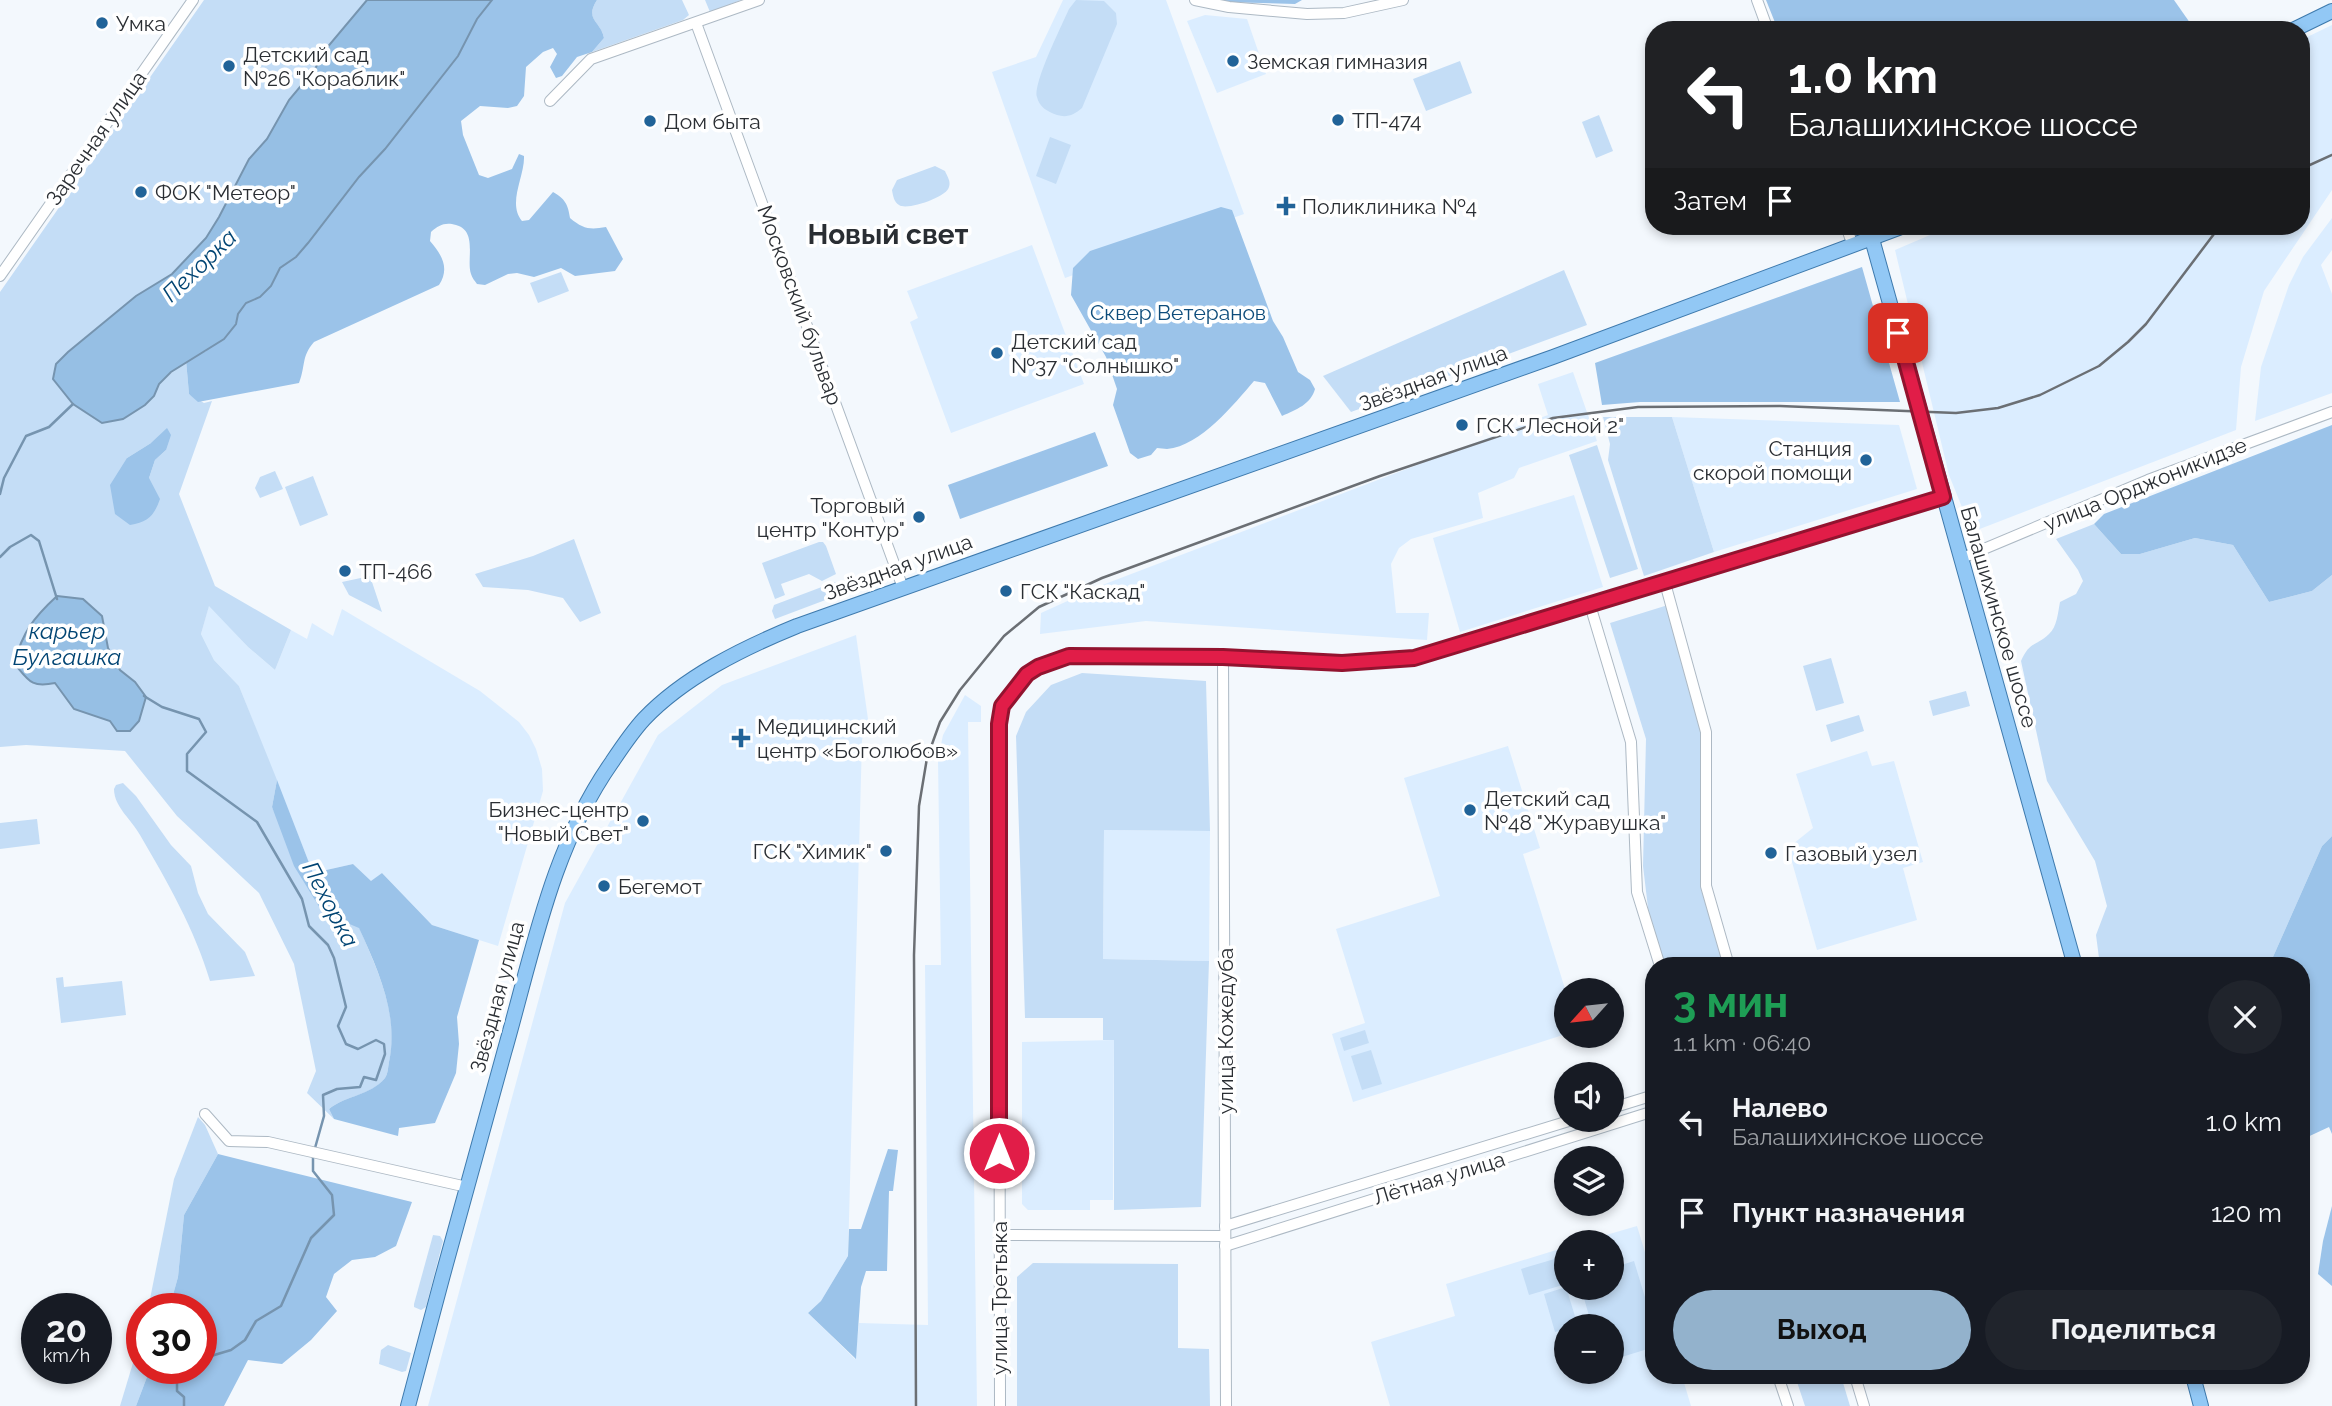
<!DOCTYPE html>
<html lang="ru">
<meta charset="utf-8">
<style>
body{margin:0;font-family:Raleway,sans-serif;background:#20242c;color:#f1f3f6;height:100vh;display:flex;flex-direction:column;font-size:26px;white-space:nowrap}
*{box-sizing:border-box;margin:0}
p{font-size:23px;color:#9ea1a6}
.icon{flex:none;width:38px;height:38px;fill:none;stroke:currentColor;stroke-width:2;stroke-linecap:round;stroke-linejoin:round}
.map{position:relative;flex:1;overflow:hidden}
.drawer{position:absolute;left:1645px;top:957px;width:665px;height:427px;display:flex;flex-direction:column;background:#171b24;border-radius:28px;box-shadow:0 4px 10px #0003}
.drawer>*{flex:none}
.hud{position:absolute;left:1645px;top:21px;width:665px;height:214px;border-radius:28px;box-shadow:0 4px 10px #0003;background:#202124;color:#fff;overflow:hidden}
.needle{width:46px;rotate:243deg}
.controls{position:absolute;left:1554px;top:978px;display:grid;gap:14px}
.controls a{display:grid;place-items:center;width:70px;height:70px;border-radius:50%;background:#171b24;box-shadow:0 4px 10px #0003;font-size:35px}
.speed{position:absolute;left:21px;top:1293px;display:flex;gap:14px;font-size:35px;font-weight:700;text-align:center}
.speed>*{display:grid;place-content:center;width:91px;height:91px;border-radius:50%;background:#171b24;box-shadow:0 4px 10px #0003;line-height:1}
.speed small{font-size:18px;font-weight:400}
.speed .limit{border:10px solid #d22;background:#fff;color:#111}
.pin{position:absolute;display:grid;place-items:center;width:60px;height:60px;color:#fff;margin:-30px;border-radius:14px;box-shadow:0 4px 10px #0006}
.me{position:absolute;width:77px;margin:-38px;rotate:0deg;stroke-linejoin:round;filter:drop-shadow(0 0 5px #0008)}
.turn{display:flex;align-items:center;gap:24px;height:147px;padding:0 28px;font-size:32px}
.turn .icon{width:91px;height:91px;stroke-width:2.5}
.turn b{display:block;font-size:49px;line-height:60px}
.then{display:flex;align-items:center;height:66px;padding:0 28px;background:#0003;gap:14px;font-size:26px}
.round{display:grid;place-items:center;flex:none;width:74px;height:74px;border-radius:37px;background:#20242c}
.summary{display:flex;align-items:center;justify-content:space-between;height:119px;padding:0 28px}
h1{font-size:42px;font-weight:700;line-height:52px;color:#1e9e55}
.button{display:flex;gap:14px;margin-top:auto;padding:14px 28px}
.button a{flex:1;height:80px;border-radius:42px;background:#93b2cc;color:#111;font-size:28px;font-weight:700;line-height:80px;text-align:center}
.button a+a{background:#20242c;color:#f1f3f6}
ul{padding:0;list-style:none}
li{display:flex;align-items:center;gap:21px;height:91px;padding:0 28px}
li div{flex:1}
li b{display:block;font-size:26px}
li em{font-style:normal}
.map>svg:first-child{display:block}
</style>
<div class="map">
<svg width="2332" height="1406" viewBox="0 0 2332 1406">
<rect width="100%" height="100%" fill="#f3f8fd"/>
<g fill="#dbedff" fill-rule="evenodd">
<polygon points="1063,0 1166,0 1244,214 1065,278 992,72 1036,57"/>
<polygon points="1205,15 1247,19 1266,74 1217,93 1187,21"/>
<polygon points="2332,25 2332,190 2264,291 2241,367 2236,430 1972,532 1949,475 1895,250 1951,226 2301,226 2301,40"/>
<polygon points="2332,218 2332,250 2321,265 2332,294 2332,393 2255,421 2261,367 2289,285 2303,257"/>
<polygon points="1032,245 1084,384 951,433 910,322 918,318 907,291"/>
<polygon points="1573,372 1597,441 1519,468 1514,478 1478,493 1483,518 1411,539 1399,548 1391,564 1396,613 1429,613 1427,640 1146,621 1040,634 1041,613 1105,584 1548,415 1538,384"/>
<polygon points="1672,417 1899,425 1917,489 1714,552"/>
<polygon points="1574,495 1603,587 1460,632 1433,538"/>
<polygon points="209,605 248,647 275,670 291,630 307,639 312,623 333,636 342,609 480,691 519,722 529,735 536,749 542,769 543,791 498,946 432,925 382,873 371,882 353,864 313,873 239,686 214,660 201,634"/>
<polygon points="856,635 868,719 862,740 848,1256 821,1301 808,1313 855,1359 859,1323 928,1325 925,965 941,965 938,760 943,735 965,695 981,706 981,722 968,722 977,1406 428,1406 565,903 658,735 722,685"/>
<polygon points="1508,746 1540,848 1523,854 1566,992 1566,1034 1353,1102 1332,1034 1365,1023 1336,929 1440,896 1404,778"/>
<polygon points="1867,751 1872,766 1894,761 1923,862 1903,868 1917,920 1817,950 1788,848 1813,828 1796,774"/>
<polygon points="1104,830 1210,831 1209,961 1103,959"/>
<polygon points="1114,1040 1113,1200 1090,1200 1090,1210 1028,1210 1022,1204 1022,1042"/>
<path d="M1637,1226L1654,1282V1376H1682L1691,1406H1390L1371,1342L1455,1316L1446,1284L1566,1247V1288H1612V1242H1582ZM1566,1326H1612V1372H1566Z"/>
</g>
<g fill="#c4ddf6" fill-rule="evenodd">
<path d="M204,0H367L325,50L315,69L289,100L267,139L249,159L219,217L206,238L172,274L157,284L63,389L73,404L154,396L159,384L186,360L189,394L204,403L212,401L179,494L215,586L291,630L275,670L248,647L209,606L201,634L214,660L239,686L277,780L272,807L323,913L359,927C377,970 400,1015 389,1062C388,1067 388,1074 385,1078C371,1096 346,1095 329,1109L334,1119L307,1093L316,1071L294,964L259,893L177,816L125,751L26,745L0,747V292ZM151,443L166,450L155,460L149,478L127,458ZM56,596L83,599L102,616L108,648L120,670L135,682L110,721L74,709L55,683Z"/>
<path d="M597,0H682L689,15L683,20L592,52L604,38C601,21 584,20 597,0Z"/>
<polygon points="705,0 741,0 710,12"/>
<path d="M1076,0L1104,1L1116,13L1117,24L1082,108C1074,115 1067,118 1057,115C1048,112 1039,107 1037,97C1033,83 1062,25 1069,9Z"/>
<polygon points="1460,61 1472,93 1426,111 1413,79"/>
<polygon points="1599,115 1613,151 1596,158 1582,122"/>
<polygon points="1050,137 1071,145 1056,184 1036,176"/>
<path d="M935,166L945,171C947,176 951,181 949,187C947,197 907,211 899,205C894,202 893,196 892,190L897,180Z"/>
<polygon points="1564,270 1587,325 1351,412 1323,376"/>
<polygon points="561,272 569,291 538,303 530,283"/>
<polygon points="1603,417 1672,417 1714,552 1644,576 1608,460 1610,444"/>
<polygon points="1597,445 1638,569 1610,578 1569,455"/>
<polygon points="275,471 283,489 260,498 255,488 260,477"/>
<polygon points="313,476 328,515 300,526 285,487"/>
<path d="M2094,524L2121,554H2140L2195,538L2233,545L2269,602L2312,591L2332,575V836L2322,846L2269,966H2106L2099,958L2096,935L2107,906L2095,861L2047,781L2021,661C2030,641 2035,647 2049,634C2057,627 2058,612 2060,602L2076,594L2083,581L2078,570L2056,539Z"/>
<polygon points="574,539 601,613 580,622 563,598 528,590 483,587 475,574 533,556"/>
<polygon points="819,542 823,542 826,546 836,574 822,581 809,574 781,584 785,595 775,599 762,563"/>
<polygon points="370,576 382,612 349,595 342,582"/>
<polygon points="835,582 841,585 844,593 775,619 772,611 774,605"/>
<polygon points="1668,605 1703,742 1701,889 1724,966 1664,966 1649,916 1643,866 1646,739 1610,623"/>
<polygon points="1831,658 1844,703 1816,711 1803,666"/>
<polygon points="1082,673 1206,681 1210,831 1104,830 1103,959 1209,961 1201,1207 1114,1210 1114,1040 1103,1040 1103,1018 1025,1018 1016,736 1026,712 1051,685"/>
<polygon points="1966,691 1970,706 1933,716 1929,701"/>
<polygon points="1859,715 1864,731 1831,742 1826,725"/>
<path d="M123,783L136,796L171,845L191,866L198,893L208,914L245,952L255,976L210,981C195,930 167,881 140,835C132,820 114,807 114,789L116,785Z"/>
<polygon points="37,819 40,844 0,849 0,823"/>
<polygon points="63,977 64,987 122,981 126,1015 61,1023 56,978"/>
<polygon points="1365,1030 1369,1043 1344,1051 1340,1038"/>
<polygon points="1371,1050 1382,1084 1362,1090 1351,1056"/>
<polygon points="198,1117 205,1125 218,1154 184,1215 178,1277 169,1309 148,1309 174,1179"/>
<polygon points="433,1235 440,1236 443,1241 426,1307 421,1310 414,1307 414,1304"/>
<polygon points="1558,1258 1566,1284 1529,1295 1521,1269"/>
<polygon points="1634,1261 1654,1327 1654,1347 1612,1360 1612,1326 1592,1326 1581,1288 1612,1288 1612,1268"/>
<polygon points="1033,1263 1178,1264 1178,1348 1209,1349 1210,1406 1017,1406 1017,1277"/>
<polygon points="1566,1287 1578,1326 1566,1326 1566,1329 1555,1332 1544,1294"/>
<polygon points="142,1333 142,1368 150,1369 136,1406 120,1406"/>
<polygon points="388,1345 411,1353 406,1371 402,1372 379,1364 381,1350"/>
<polygon points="1795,1376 1841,1376 1850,1406 1805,1406"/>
</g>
<g fill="#9bc3e9">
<path d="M492,0H597C584,20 601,21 604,38L592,52L577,57L562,76L556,78L550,67L557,54L553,48L543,52L526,67L524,96L517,106L508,108L480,106L461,121L463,135L479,175L488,178L512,169L519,154L524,156C525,176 507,203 522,221L529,220L553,192C565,199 568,204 570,218C583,229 590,230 606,227L623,259L615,271L575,276L561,268L534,277L517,273L508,274L485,285L477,284C475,281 472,278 471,274C466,260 478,231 456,225C445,222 439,225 431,232L430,241C442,255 450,268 439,285L314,342C301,357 306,365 299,383L198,402L189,394L186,360L206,351L236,324L238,314L246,303L260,297L271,286L280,268L296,257L308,243L334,208L458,56L477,19Z"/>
<polygon points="1215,0 1302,0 1295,4 1222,2"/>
<polygon points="1766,0 2174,0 2195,30 1778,30"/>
<path d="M1221,207L1232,210L1273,321L1283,337L1298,372L1310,380L1315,389C1311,404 1296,410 1282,416L1265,383L1254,381C1234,404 1201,446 1167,449C1164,449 1160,448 1157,448L1151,455L1138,459L1130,453L1113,405L1117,389L1106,357L1071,295L1073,268L1090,251Z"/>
<polygon points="1862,267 1900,402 1640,402 1602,405 1595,363"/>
<polygon points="2332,425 2332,575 2312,591 2269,602 2233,545 2195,538 2140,554 2121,554 2094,524 2104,514"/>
<path d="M167,428L171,435L166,450L155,460L149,478L160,499C154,516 148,522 130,525L115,514L110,485L127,458L151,443Z"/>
<polygon points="1095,432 1108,466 960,519 948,485"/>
<path d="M277,780L313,873L353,864L371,881L382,873L432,925L479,940L457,1017L459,1044L456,1073L435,1123L399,1128L398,1136L334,1119L329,1109C346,1095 370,1096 385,1078C388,1074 388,1067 389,1062C399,1015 378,970 359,928L323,913L294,866L272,807Z"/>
<polygon points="2332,836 2332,1134 2329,1127 2301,1140 2301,966 2269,966 2322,846"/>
<polygon points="888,1149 898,1150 893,1191 889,1191 887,1271 866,1271 861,1287 856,1359 808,1313 821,1301 848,1256 849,1229 861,1229"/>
<polygon points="218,1154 412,1202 396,1246 375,1257 352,1260 334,1274 326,1297 337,1311 311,1340 282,1364 248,1360 224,1406 136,1406 150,1369 201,1368 201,1309 169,1309 178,1277 184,1215"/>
<polygon points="2332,1206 2332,1286 2318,1274 2323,1241"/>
</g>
<g fill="#96bfe4" stroke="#7694af" stroke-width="2">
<polygon points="367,0 492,0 477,19 458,56 385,149 359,177 308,243 296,257 280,268 271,286 260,297 246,303 238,314 236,324 224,339 171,372 159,384 154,396 145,405 123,419 102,423 73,404 53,379 56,364 68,352 136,296 172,274 206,238 219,217 249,159 267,139 289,100 315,69 325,50"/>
<path d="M57,596L83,599L102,616L108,648L120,670L135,682L146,697L139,721L130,731H117L110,721L74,709L55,683C31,688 29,681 14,663C23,632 33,618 57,596Z"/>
</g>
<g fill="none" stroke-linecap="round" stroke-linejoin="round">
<g stroke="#7694af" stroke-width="2.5">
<polyline points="0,494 4,478 26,436 49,427 73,404"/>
<polyline points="0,557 10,547 31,535 39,541 57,599"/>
<polyline points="144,696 162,707 199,719 206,732 187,754 187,771 257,822 302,899 309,926 328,945 334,958 346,1007 338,1026 346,1044 358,1049 376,1040 384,1044 385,1054 376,1080 364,1077 360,1087 337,1089 323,1095 324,1116 315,1148"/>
<polyline points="201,1359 231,1350 245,1340 256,1321 281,1306 311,1238 334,1215 332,1195 313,1171 313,1154"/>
<polyline points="180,1368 177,1372 177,1391 184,1397 184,1406"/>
</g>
<defs>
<g id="minor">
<polyline points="1195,0 1229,7 1307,14 1344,13 1403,0"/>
<polyline points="1757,0 1768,30"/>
<polyline points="696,23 903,588"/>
<polyline points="550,101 591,59 759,0"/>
<polyline points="1846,226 1853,246"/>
<polyline points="0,276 193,0"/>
<polyline points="1960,559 2148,480 2332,412"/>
<polyline points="1665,583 1706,732 1706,886 1729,966"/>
<polyline points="1590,605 1631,742 1637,892 1660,966"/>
<polyline points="1223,657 1226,1406"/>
<polyline points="1612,1108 1654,1095"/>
<polyline points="205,1114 229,1141 268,1142 467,1187"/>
<polyline points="1225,1226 1572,1120"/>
<polyline points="999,1235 1225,1236"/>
<polyline points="1225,1246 1654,1111"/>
<polyline points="1778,1376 1788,1406"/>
<polyline points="1855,1376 1864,1406"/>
<polyline points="1000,1406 999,724 1002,706 1027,674 1038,667 1069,656 1223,657 1342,663 1414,658 1943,497"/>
</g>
<g id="major">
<polyline points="2293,30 2332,11"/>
<polyline points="1872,239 2075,966"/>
<polyline points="2193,1376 2201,1406"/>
<path d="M408,1406C439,1288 471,1171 504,1053C533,952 551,849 612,762C622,747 632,732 644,719C684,677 743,648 797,626L1553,357L1904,226"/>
</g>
</defs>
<use href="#minor" stroke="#adb9c4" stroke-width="12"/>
<use href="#major" stroke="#3e7aad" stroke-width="16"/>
<use href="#minor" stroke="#fff" stroke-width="10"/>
<use href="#major" stroke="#92c8f5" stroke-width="14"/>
<g stroke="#6b6f74" stroke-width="2.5">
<polyline points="2301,169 2332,155"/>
<polyline points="916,1406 914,955 919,806 927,758 940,722 960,690 1004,636 1039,607 1102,578 1380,476 1553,418 1638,407 1780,406 1956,413 1998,408 2040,395 2099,366 2128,342 2146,324 2220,226"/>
</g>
</g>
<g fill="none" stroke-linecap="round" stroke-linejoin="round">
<defs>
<polyline id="route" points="999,1153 999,724 1002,706 1027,674 1038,667 1069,656 1223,657 1342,663 1414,658 1943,497 1898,333"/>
</defs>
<use href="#route" stroke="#92132f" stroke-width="18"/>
<use href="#route" stroke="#e11d48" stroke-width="12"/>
</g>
<g fill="#216398" stroke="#fff" stroke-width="2.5">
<circle cx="102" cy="23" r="7"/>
<circle cx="1233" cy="61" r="7"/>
<circle cx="229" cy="66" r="7"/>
<circle cx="1338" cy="120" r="7"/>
<circle cx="650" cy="121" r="7"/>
<circle cx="141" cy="192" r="7"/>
<path d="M1282.5 195.5h7v7h7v7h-7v7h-7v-7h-7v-7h7z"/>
<circle cx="997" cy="353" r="7"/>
<circle cx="1462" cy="425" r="7"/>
<circle cx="1866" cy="460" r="7"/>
<circle cx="919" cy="517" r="7"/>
<circle cx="345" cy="571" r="7"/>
<circle cx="1006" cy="591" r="7"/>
<path d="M737.5 727.5h7v7h7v7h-7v7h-7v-7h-7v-7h7z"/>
<circle cx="1470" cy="810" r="7"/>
<circle cx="643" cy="821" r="7"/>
<circle cx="886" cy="851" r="7"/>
<circle cx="1771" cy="853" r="7"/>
<circle cx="604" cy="886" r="7"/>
</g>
<g text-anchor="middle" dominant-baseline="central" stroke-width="7" stroke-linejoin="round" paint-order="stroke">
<g font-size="21" fill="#2a2e33" stroke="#fff" text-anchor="start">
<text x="116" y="23">Умка</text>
<text x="243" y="54">Детский сад<tspan x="243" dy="24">№26 "Кораблик"</tspan></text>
<text x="1247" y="61">Земская гимназия</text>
<text x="1352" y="120">ТП-474</text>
<text x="664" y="121">Дом быта</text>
<text x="155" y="192">ФОК "Метеор"</text>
<text x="1302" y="206">Поликлиника №4</text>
<text x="1011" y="341">Детский сад<tspan x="1011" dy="24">№37 "Солнышко"</tspan></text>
<text x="1476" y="425">ГСК "Лесной 2"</text>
<text x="1852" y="448" text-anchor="end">Станция<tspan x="1852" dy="24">скорой помощи</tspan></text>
<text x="905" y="505" text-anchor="end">Торговый<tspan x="905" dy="24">центр "Контур"</tspan></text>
<text x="359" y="571">ТП-466</text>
<text x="1020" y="591">ГСК "Каскад"</text>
<text x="757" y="726">Медицинский<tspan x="757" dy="24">центр «Боголюбов»</tspan></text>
<text x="1484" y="798">Детский сад<tspan x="1484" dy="24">№48 "Журавушка"</tspan></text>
<text x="629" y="809" text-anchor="end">Бизнес-центр<tspan x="629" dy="24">"Новый Свет"</tspan></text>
<text x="872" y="851" text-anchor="end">ГСК "Химик"</text>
<text x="1785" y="853">Газовый узел</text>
<text x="618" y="886">Бегемот</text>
</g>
<g font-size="21" fill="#2a2e33" stroke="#fff">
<text transform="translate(96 138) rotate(-55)">Заречная улица</text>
<text transform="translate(800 305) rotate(70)">Московский бульвар</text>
<text transform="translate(1433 378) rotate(-20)">Звёздная улица</text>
<text transform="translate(2145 484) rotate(-22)">улица Орджоникидзе</text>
<text transform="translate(898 567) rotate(-20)">Звёздная улица</text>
<text transform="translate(1999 617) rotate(74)">Балашихинское шоссе</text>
<text transform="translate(497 997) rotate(-75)">Звёздная улица</text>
<text transform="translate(1225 1031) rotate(-90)">улица Кожедуба</text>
<text transform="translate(1439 1178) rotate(-17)">Лётная улица</text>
<text transform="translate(999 1298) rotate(-90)">улица Третьяка</text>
</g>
<g font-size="21" fill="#0d4c7b" stroke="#fff">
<text x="1178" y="312">Сквер Ветеранов</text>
</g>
<g font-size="23" font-style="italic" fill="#004473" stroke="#fff">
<text transform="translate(199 265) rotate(-44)">Пехорка</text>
<text x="67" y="630">карьер<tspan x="67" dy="26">Булгашка</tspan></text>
<text transform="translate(331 904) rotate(62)">Пехорка</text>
</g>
<g font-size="28" font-weight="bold" fill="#2a2e33" stroke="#fff">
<text x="888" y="234">Новый свет</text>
</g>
</g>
</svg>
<div class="controls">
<a><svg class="needle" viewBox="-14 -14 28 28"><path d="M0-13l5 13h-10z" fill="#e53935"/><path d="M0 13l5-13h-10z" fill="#9ea1a6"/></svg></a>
<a><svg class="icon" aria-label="sound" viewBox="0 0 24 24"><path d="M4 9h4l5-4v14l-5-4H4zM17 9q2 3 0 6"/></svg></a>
<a><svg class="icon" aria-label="layers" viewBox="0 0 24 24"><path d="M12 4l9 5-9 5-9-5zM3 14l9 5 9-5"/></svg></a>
<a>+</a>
<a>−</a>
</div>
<div class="speed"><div>20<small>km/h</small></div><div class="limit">30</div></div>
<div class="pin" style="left:1898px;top:333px;background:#d93025"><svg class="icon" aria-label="arrive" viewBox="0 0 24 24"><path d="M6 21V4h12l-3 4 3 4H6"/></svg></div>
<svg class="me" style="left:999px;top:1153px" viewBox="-20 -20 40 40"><circle r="17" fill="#e11d48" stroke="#fff" stroke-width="3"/><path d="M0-11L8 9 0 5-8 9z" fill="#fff"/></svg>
<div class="hud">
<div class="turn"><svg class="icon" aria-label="left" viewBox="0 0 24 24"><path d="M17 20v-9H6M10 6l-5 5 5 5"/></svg><div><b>1.0 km</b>Балашихинское шоссе</div></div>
<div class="then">Затем<svg class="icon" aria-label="arrive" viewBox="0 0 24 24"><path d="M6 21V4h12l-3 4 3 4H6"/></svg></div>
</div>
<section class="drawer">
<div class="summary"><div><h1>3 мин</h1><p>1.1 km · 06:40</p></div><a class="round"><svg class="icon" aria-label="close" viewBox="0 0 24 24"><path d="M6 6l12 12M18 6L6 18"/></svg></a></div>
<ul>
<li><svg class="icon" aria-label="left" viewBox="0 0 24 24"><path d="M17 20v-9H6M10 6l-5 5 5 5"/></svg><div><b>Налево</b><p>Балашихинское шоссе</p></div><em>1.0 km</em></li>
<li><svg class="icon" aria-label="arrive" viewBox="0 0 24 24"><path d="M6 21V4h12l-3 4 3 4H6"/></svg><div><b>Пункт назначения</b></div><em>120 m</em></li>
</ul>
<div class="button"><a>Выход</a><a>Поделиться</a></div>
</section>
</div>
